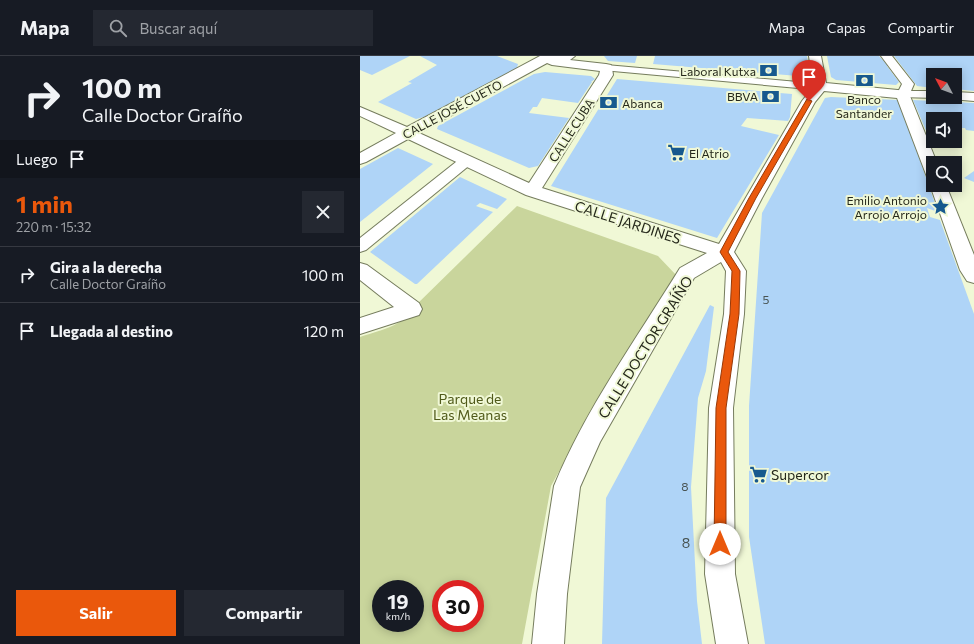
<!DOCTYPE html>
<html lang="es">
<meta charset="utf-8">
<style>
body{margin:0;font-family:Commissioner,sans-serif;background:#242831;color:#f1f3f6;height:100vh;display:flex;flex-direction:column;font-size:15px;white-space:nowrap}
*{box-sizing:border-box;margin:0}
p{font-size:13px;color:#9ea1a6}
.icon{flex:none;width:22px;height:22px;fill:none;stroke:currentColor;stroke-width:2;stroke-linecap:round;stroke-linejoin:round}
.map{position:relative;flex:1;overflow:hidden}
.sheet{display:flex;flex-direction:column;background:#171b24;width:360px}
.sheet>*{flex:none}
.guide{background:#171b24;color:#f1f3f6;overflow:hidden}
.needle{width:26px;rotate:311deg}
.tools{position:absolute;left:566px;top:12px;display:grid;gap:8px}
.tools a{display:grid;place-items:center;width:36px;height:36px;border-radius:0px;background:#171b24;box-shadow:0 2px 10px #0003;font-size:20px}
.speed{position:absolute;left:12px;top:524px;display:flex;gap:8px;font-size:20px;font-weight:700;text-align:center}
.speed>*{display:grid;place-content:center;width:52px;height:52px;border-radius:50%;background:#171b24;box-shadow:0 2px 10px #0003;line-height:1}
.speed small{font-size:10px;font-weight:400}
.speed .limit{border:6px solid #d22;background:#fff;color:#111}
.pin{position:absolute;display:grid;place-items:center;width:34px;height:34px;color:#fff;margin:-41px -17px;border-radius:50% 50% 50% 0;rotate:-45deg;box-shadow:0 0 4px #0007}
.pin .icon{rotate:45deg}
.me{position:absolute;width:44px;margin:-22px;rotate:0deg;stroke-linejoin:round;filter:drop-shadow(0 0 3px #0008)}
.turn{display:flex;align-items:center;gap:14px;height:84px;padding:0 16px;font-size:18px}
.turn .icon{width:52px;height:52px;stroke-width:2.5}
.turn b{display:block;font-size:28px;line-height:34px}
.then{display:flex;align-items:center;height:38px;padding:0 16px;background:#0003;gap:8px;font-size:15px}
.round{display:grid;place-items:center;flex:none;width:42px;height:42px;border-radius:0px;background:#242831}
.head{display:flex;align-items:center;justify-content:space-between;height:68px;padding:0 16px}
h1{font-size:24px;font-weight:700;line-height:30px;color:#ea580c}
.primary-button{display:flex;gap:8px;margin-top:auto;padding:8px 16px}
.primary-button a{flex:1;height:46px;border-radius:0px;background:#ea580c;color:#fff;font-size:16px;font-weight:700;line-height:46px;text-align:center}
.primary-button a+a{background:#242831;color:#f1f3f6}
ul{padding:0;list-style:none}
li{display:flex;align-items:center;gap:12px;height:56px;padding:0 16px;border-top:1px solid #363941}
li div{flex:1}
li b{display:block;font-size:15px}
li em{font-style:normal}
header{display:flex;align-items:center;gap:24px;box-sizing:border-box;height:56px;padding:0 20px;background:#171b24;border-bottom:1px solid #363941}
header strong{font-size:19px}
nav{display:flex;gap:22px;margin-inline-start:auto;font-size:14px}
.search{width:280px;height:36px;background:#242831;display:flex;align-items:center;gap:10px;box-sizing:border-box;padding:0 14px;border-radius:0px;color:#9ea1a6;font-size:15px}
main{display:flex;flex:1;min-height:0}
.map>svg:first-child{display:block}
</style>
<header>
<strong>Mapa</strong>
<div class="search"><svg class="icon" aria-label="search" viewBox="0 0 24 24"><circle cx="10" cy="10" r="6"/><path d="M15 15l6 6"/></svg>Buscar aquí</div>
<nav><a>Mapa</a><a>Capas</a><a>Compartir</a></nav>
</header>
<main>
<section class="sheet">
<div class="guide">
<div class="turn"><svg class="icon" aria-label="right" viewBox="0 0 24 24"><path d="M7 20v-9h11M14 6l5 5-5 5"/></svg><div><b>100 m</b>Calle Doctor Graíño</div></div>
<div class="then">Luego<svg class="icon" aria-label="arrive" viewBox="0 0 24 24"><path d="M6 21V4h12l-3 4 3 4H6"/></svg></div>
</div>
<div class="head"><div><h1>1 min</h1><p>220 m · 15:32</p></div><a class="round"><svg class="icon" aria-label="close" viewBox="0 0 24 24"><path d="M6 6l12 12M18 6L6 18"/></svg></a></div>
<ul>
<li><svg class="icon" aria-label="right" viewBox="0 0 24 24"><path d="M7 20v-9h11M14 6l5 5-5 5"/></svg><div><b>Gira a la derecha</b><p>Calle Doctor Graíño</p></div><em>100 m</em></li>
<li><svg class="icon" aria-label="arrive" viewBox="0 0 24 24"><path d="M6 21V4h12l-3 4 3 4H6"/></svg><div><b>Llegada al destino</b></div><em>120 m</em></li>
</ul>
<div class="primary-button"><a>Salir</a><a>Compartir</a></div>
</section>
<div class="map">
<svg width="614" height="588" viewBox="0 0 614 588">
<rect width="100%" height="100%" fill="#f0f8d6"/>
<path fill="#c9d59c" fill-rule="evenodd" d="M157,150L298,200L317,220L238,345L191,430L162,588H0V281C14,276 47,269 52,253ZM21,533H55V567H21ZM81,533H115V567H81Z"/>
<g fill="#afd4f7">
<polygon points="0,0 50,0 12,19 0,14"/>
<polygon points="60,0 137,0 158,8 157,12 64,61 56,63 18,46 52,27 48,26 77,9"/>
<polygon points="244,0 277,0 275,7 248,5"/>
<polygon points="295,0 447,0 450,21 293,8"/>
<polygon points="467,0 519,0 529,10 527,10 539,26 536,29 476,24 471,21"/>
<polygon points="534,0 614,0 614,35 595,33 595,19 573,19 573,32 557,30"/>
<polygon points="185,16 231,20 235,23 231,26 232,26 218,47 182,42 177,51 173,51 169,57 209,62 178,110 169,112 77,73 78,70 174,18"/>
<polygon points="257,23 432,38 430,61 428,65 387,62 381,70 419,79 357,182 191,130"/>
<polygon points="471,41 539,44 578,156 567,152 570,161 580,164 614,258 614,588 405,588 389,481 389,350 402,157 465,42"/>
<polygon points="553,44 614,47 614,75 606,74 605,72 595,72 595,63 573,63 573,81 570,80 567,77"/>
<polygon points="38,92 73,108 0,166 0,113"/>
<polygon points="614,115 614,126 604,122"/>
<polygon points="100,121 147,143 137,153 120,147 116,150 133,156 57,228 55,228 10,196"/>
<polygon points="350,249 354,251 346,315 338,342 331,431 337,545 342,588 242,588 246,442"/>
</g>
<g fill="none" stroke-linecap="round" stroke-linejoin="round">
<defs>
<g id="pedestrian">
<polygon points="521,0 532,0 554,28 551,35 573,35 573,41 577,42 539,41 537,38 542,28"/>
<polygon points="246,9 460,28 464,29 466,31 464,33 460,34 242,14 240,12 242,10"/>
<polygon points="595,36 614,37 614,45 591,43 590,41 595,41"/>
<polygon points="106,101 111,102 113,105 111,108 6,194 0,196 0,182 101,102"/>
</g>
<g id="minor">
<path d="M180,0H215L210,4L246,8L251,9L252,12L253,19L182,132L359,188L442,45L453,31L449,0H461L466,27L548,35L577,107H573V122L567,121L537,42L464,35L455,46L402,142L374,196L386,215L384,258L373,352L375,518L388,588H356L345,518L349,352L364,258L366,215L361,206L334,222L240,386L220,431L207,538L204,588H172L177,538L194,430C225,354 277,282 320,212L347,197L166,139L48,83L6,106L0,108V97L36,77L0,60V51L47,71ZM187,7L192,9L240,15L239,19L169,127L59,77Z"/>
<polygon points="572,125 573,129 586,129 614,199 614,227 607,225 600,214 570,129"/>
<polygon points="0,207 7,209 59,247 62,253 59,259 0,278 0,262 34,251 0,224"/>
</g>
</defs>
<use href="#pedestrian" stroke="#757c5d" stroke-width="2"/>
<use href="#minor" stroke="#757c5d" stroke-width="2"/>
<use href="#pedestrian" fill="#fff" fill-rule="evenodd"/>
<use href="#minor" fill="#fff" fill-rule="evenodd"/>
</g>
<polygon fill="#ea580c" stroke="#983908" points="447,43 452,45 396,142 368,196 380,215 379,258 366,352 366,488 364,492 360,494 356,492 354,488 356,352 370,258 372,215 360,196 389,142"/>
<defs>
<symbol id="bank-bare" viewBox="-9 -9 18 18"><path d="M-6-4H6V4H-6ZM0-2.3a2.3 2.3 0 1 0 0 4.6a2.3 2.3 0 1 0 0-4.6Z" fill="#17598e" stroke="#f0f8d6" stroke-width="2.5" paint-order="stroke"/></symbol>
<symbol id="supermarket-bare" viewBox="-9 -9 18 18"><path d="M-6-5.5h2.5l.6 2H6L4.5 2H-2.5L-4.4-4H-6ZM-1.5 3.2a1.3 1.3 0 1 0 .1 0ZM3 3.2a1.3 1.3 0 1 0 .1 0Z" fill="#17598e" stroke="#f0f8d6" stroke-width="2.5" paint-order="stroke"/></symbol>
<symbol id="sight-bare" viewBox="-9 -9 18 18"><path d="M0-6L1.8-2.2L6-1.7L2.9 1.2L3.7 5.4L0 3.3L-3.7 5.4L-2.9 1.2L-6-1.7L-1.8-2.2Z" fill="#17598e" stroke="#f0f8d6" stroke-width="2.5" paint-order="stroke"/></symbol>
</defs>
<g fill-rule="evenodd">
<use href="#bank-bare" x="396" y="2" width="25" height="25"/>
<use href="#bank-bare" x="492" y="12" width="25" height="25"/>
<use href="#bank-bare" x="398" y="28" width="25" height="25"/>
<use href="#bank-bare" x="236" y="34" width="25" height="25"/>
<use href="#supermarket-bare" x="304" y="84" width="25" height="25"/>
<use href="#sight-bare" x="568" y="138" width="25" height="25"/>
<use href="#supermarket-bare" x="386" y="406" width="25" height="25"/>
</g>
<g text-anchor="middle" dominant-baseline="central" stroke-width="4" stroke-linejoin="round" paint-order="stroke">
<g font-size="12" fill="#25281b" stroke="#f0f8d6" text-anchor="end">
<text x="396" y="15">Laboral Kutxa</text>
<text x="398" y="40">BBVA</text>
<text x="504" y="43" text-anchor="middle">Banco<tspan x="504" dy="14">Santander</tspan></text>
<text x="262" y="47" text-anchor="start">Abanca</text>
<text x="329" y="97" text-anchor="start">El Atrio</text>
<text x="567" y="144">Emilio Antonio<tspan x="567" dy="14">Arrojo Arrojo</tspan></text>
</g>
<g font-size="12" fill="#25281b" stroke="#f0f8d6">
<text transform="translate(92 53) rotate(-28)">CALLE JOSÉ CUETO</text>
<text transform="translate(211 74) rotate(-57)">CALLE CUBA</text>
</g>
<g font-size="12" fill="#485352">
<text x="406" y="243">5</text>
<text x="325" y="430">8</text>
</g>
<g font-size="14" fill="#25281b" stroke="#f0f8d6">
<text transform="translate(268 166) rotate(18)">CALLE JARDINES</text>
<text transform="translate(285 291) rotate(-58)">CALLE DOCTOR GRAÍÑO</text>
</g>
<g font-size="14" fill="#505a1a" stroke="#f0f8d6">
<text x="110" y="342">Parque de<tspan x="110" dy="16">Las Meanas</tspan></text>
</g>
<g font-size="14" fill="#25281b" stroke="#f0f8d6" text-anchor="start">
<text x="411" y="418">Supercor</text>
</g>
<g font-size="14" fill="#485352">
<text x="326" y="486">8</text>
</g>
</g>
</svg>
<div class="tools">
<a><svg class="needle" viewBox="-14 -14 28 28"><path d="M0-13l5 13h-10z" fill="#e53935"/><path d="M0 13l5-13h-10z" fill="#9ea1a6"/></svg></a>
<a><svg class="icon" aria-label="sound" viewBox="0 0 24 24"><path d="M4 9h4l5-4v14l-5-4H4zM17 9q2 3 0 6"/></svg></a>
<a><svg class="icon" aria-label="search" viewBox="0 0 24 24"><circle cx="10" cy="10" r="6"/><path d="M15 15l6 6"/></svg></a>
</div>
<div class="speed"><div>19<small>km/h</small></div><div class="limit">30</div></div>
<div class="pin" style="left:449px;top:45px;background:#d93025"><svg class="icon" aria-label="arrive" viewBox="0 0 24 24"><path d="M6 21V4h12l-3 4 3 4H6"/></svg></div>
<svg class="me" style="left:360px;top:488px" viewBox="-20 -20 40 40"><circle r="19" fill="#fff"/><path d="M0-13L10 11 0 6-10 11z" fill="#ea580c"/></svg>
</div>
</main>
